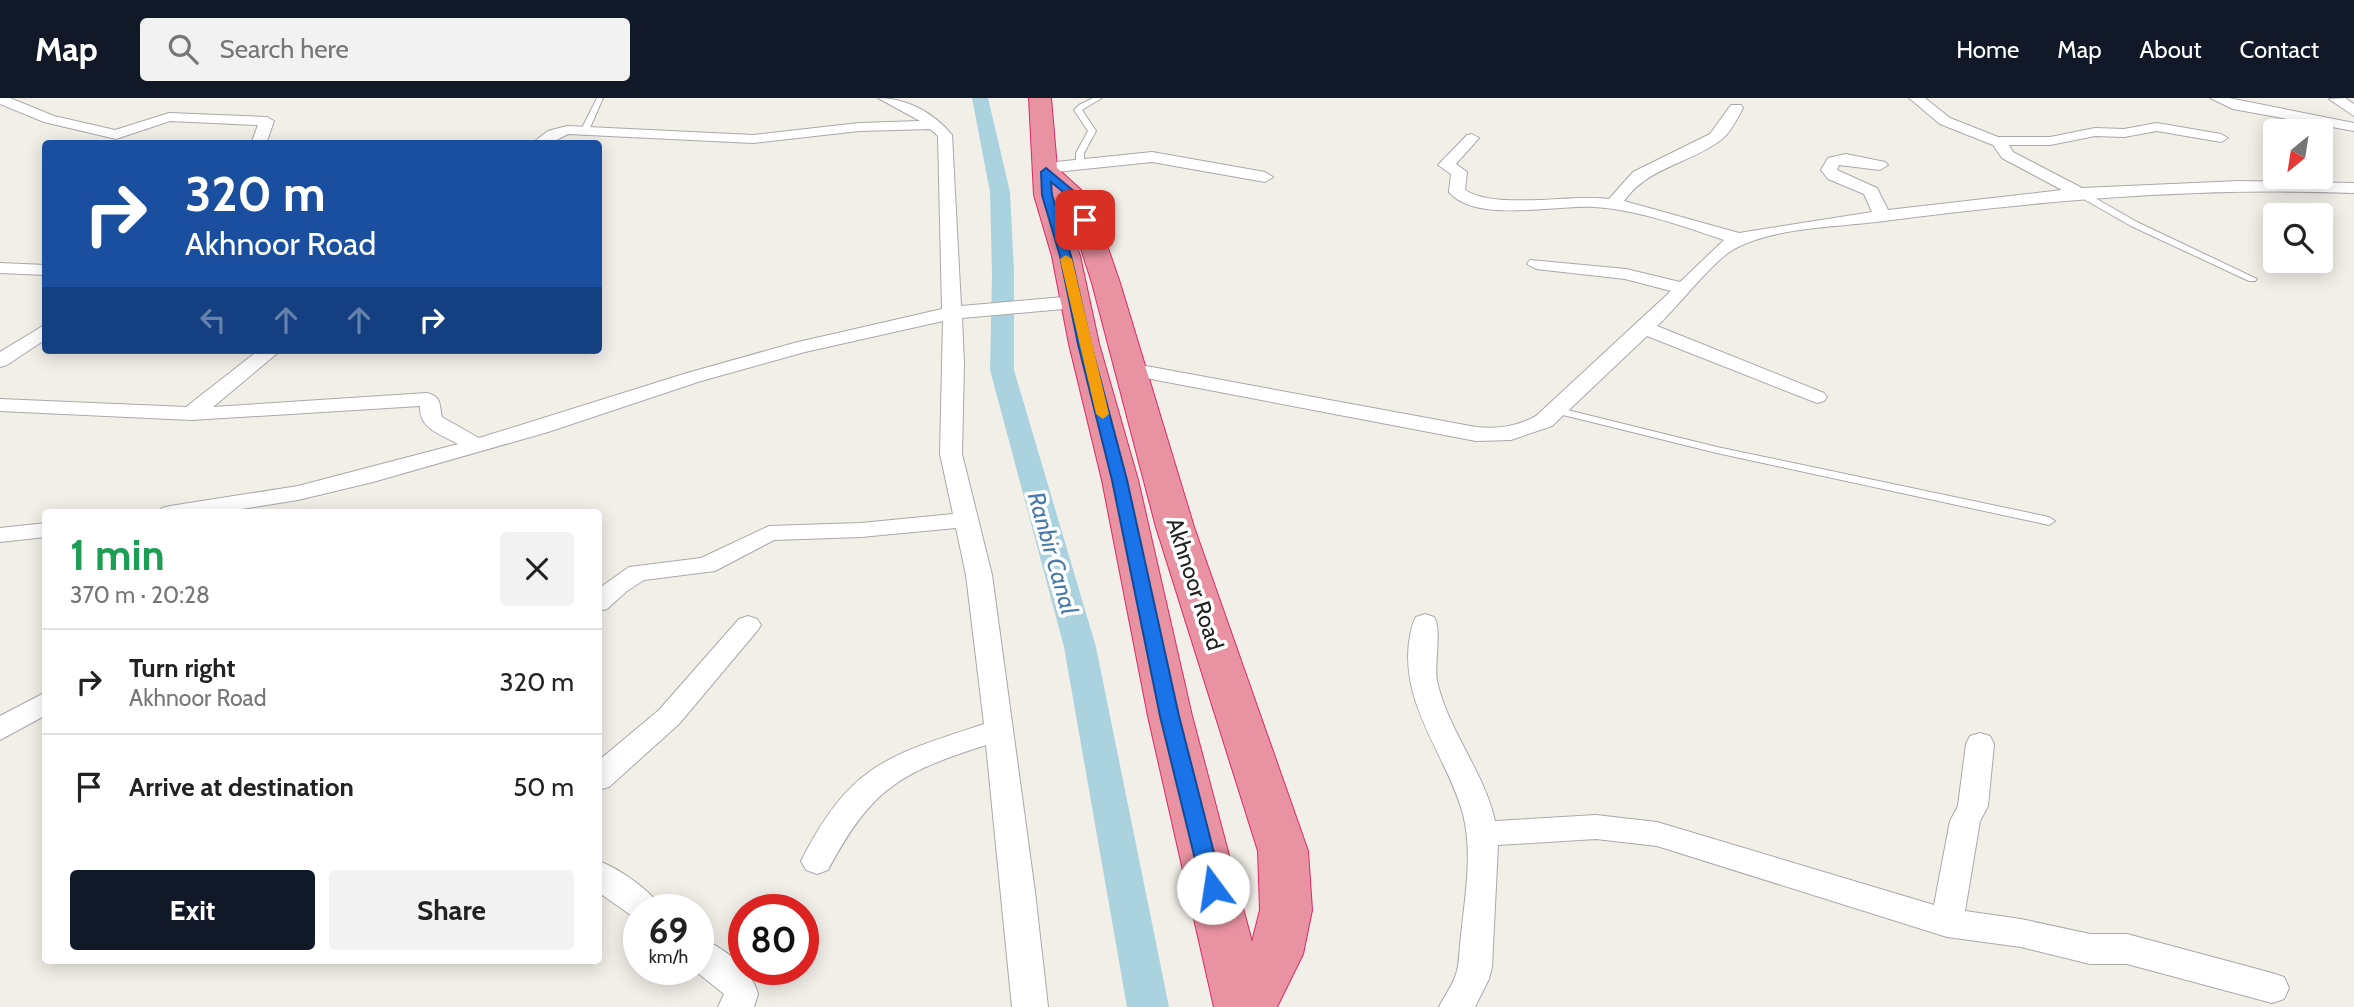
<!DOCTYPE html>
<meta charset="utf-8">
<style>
body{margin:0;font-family:Cabin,sans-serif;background:#f2f2f2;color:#222;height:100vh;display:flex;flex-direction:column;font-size:26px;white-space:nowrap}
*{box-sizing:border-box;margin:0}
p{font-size:23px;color:#767676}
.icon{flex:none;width:38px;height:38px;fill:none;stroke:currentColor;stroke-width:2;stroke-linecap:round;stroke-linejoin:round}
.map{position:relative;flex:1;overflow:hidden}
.side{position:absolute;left:42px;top:411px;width:560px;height:455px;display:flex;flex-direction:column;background:#fff;border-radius:7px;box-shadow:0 4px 18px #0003}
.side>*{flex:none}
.banner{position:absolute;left:42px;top:42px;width:560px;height:214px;border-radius:7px;box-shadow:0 4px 18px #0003;background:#1a4fa0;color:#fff;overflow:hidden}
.needle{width:46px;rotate:210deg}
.tools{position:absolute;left:2263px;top:21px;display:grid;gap:14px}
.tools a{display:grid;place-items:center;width:70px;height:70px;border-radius:7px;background:#fff;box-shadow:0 4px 18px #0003;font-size:35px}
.speed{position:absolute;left:623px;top:796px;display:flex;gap:14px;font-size:35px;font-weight:700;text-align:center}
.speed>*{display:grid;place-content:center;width:91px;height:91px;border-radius:50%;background:#fff;box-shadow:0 4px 18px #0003;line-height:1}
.speed small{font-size:18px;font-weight:400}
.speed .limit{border:10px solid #d22;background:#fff;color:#111}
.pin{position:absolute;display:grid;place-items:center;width:60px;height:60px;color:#fff;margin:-30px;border-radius:14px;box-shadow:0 4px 10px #0006}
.me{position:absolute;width:77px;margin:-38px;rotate:346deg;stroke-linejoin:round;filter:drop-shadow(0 0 5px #0008)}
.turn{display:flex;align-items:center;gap:24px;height:147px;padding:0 28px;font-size:32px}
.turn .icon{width:91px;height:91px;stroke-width:2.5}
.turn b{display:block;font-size:49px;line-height:60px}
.lanes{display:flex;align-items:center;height:66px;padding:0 28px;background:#0003;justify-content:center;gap:35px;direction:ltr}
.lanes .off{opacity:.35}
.round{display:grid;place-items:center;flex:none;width:74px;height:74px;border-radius:7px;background:#f2f2f2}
.summary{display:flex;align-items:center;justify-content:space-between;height:119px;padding:0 28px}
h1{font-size:42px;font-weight:800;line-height:52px;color:#1e9e55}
.primary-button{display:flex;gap:14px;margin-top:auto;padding:14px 28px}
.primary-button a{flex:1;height:80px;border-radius:7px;background:#111827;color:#fff;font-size:28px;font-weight:800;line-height:80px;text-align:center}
.primary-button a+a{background:#f2f2f2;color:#222}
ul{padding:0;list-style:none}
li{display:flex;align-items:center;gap:21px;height:105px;padding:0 28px;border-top:2px solid #e0e0e0}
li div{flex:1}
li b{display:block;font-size:26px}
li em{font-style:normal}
header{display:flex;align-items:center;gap:42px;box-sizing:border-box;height:98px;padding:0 35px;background:#111827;color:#fff}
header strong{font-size:33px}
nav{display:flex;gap:38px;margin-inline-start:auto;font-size:24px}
.search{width:490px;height:63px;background:#f2f2f2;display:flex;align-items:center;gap:18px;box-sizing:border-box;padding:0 24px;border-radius:7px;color:#767676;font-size:26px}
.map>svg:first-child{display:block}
</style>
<header>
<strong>Map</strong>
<div class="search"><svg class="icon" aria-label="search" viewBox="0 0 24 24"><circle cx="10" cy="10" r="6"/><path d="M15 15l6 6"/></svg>Search here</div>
<nav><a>Home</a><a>Map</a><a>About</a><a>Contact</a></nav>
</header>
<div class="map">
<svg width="2354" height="909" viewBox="0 0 2354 909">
<rect width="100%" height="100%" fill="#f2efe9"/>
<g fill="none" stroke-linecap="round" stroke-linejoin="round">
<polygon fill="#aad3df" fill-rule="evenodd" points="972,0 988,0 1010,94 1014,174 1014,272 1096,549 1169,909 1127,909 1064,549 990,272 992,174 990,94"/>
<defs>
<g id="lane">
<polygon points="597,0 603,0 589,32 582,34 581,32"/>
<polygon points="1093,0 1102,0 1082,12 1096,33 1084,55 1084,66 1080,68 1076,66 1076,55 1088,33 1074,12 1079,7"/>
<polygon points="2075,92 2081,92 2137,124 2257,181 2255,183 2249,183 2131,128 2075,96"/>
<polygon points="1555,309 1717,349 2049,419 2055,423 2049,427 1717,355 1551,314 1550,312"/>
</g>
<g id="street">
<polygon points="0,0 10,0 54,18 115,32 169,15 267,19 274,23 266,46 251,46 258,27 170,23 116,41 44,24 0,6"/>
<path d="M878,0C907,0 934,15 952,37L961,208L1075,198L1084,204L1075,210L962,220L964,265L962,356L992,477L1035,794L1048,909H1012L986,647C899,675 872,690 828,772L817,776L806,772L801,763C850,667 886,658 984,626L966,477L956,430L861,439L774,442L715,473L644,482L627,493L607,511L598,513V491L629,469L701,460L769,428L861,425L953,416L940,356L943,223L805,254L701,283L548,334L373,384L298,402L217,415H158L162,410L170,408L298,388L458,346C441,336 419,332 420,308L191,322L0,313V301L186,309L259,252H281L213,309L427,295C442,299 439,306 442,319L479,340L687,275L794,245L942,211L938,38L930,31L859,33L753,45L568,36L549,46H531L548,33L567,28L753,37L859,25L920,23Z"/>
<path d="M1909,0H1925L1950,20L1998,39H2050L2095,30L2124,31L2157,25L2221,36L2228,40L2221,44L2157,33L2124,39L2095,38L2050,47H2009L2013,54L2082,90L2239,83L2354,85V95C2193,89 2036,103 1876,124C1833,129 1774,130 1736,150C1716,159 1676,211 1657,228L1824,295L1827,299L1824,303L1817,305L1647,238L1552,328L1511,342L1476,343L1130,277L1123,275L1120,271L1123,267L1130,265L1476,329C1498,331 1516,329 1536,318L1671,193L1625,181L1536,171L1527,166L1530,162L1626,171L1680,184L1724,142C1682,128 1639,112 1595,109C1557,106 1476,126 1449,94L1451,76L1438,67L1467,37L1472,36L1479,40L1456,66L1467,74L1465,92C1496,112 1569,96 1609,101L1633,74L1710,36L1731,7H1741L1743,10C1737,21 1731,34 1721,42C1689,66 1648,69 1624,103L1739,135L1872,114L1864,96L1828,81L1821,72L1828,60L1846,56L1885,64L1888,67L1880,72L1839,67L1837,72L1877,90L1888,112L2062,92L2002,60L1993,47L1940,26Z"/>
<polygon points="2210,0 2229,0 2354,25 2354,33 2233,11"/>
<polygon points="2345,0 2354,6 2354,18 2329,1"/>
<polygon points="1152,54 1265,74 1273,79 1265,84 1152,64 1046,75 1038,70 1046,65"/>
<polygon points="0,165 46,167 46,177 0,175"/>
<polygon points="46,226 46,241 7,267 0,269 0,254"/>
<polygon points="46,425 46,439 0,444 0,430"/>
<path d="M1425,516L1434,519C1442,531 1434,565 1437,583C1448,633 1484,673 1495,723L1596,717L1657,724L1934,807L1950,723L1958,708L1966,646L1970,638L1980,635L1990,638L1994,646L1988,708L1980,723L1965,813L2021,821L2090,836H2127L2272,875L2284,879L2289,890L2284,901L2272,905L2127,866H2090L2021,849L1947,839L1657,748L1596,741L1498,747L1492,869L1489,881L1475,909H1439C1444,898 1453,887 1456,876C1460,864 1459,851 1461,838C1465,798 1473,755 1463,716C1447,658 1401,608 1409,544C1411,535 1411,527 1416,519Z"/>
<polygon points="748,518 757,521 761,527 757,533 679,626 609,689 598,692 598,663 659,612 739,521"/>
<polygon points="46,594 46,617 0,642 0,618"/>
<path d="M598,763C617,769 654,794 662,812H639V823L598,794Z"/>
<path d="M698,839C722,848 752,871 758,896L754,909H718L724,896L694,872H698Z"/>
</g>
<path id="highway" d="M1029,0H1051L1057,70L1091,101L1120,185L1194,429L1308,753L1312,812L1303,856L1277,909H1214L1148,618L1102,382L1069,246L1052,158L1034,97ZM1060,99L1066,104L1092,185L1156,429L1258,753L1260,812L1252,844L1192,618L1138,382L1099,246L1080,158Z"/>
</defs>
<use href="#lane" stroke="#a9a9a9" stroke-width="2"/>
<use href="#street" stroke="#a9a9a9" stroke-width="2"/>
<use href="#highway" stroke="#dc2a67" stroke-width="2"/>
<use href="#lane" fill="#fff" fill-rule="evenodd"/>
<use href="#street" fill="#fff" fill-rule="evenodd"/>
<use href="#highway" fill="#e892a2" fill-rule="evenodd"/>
</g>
<polygon fill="#1a73e8" stroke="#114b97" stroke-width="2" points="1046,70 1081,99 1090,122 1081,124 1073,102 1051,84 1052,97 1071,158 1091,246 1127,382 1179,618 1223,790 1220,796 1213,799 1205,796 1202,790 1160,618 1112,382 1078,246 1060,158 1042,97 1041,74"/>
<polygon fill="#f59e0b" points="1066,157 1072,161 1109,316 1103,321 1096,316 1060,161"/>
<g text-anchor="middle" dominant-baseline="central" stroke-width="7" stroke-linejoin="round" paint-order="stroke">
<g font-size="23" fill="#222" stroke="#fff">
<text transform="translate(1195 486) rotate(72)">Akhnoor Road</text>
</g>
<g font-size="24" font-style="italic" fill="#4a7aab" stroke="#fff">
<text transform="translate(1053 455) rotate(74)">Ranbir Canal</text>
</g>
</g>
</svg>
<div class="tools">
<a><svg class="needle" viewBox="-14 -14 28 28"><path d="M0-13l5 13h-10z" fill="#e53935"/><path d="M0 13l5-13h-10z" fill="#767676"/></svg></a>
<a><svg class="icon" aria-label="search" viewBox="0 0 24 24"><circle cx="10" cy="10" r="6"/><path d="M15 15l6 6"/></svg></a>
</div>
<div class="speed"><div>69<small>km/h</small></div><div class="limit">80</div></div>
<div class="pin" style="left:1085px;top:122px;background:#d93025"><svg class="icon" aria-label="arrive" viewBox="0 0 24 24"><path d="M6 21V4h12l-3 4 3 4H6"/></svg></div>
<svg class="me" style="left:1213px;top:790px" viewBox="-20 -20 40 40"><circle r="19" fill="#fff"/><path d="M0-13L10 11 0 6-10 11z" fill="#1a73e8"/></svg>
<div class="banner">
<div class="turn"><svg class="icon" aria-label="right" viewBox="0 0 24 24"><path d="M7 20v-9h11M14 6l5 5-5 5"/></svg><div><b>320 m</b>Akhnoor Road</div></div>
<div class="lanes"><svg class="icon off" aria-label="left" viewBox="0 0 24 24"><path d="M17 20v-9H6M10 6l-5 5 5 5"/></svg><svg class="icon off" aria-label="ahead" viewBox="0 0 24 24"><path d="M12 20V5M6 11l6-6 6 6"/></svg><svg class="icon off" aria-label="ahead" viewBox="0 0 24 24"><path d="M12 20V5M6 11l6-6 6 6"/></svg><svg class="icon" aria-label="right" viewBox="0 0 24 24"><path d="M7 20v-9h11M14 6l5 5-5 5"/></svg></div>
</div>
<section class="side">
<div class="summary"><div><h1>1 min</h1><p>370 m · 20:28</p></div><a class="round"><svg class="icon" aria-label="close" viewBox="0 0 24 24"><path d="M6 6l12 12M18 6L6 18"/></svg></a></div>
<ul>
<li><svg class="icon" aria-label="right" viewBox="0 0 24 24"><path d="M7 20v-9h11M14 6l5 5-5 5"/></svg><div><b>Turn right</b><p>Akhnoor Road</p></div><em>320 m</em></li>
<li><svg class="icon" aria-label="arrive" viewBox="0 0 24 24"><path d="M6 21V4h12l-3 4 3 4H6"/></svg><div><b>Arrive at destination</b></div><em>50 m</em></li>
</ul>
<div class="primary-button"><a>Exit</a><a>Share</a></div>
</section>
</div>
